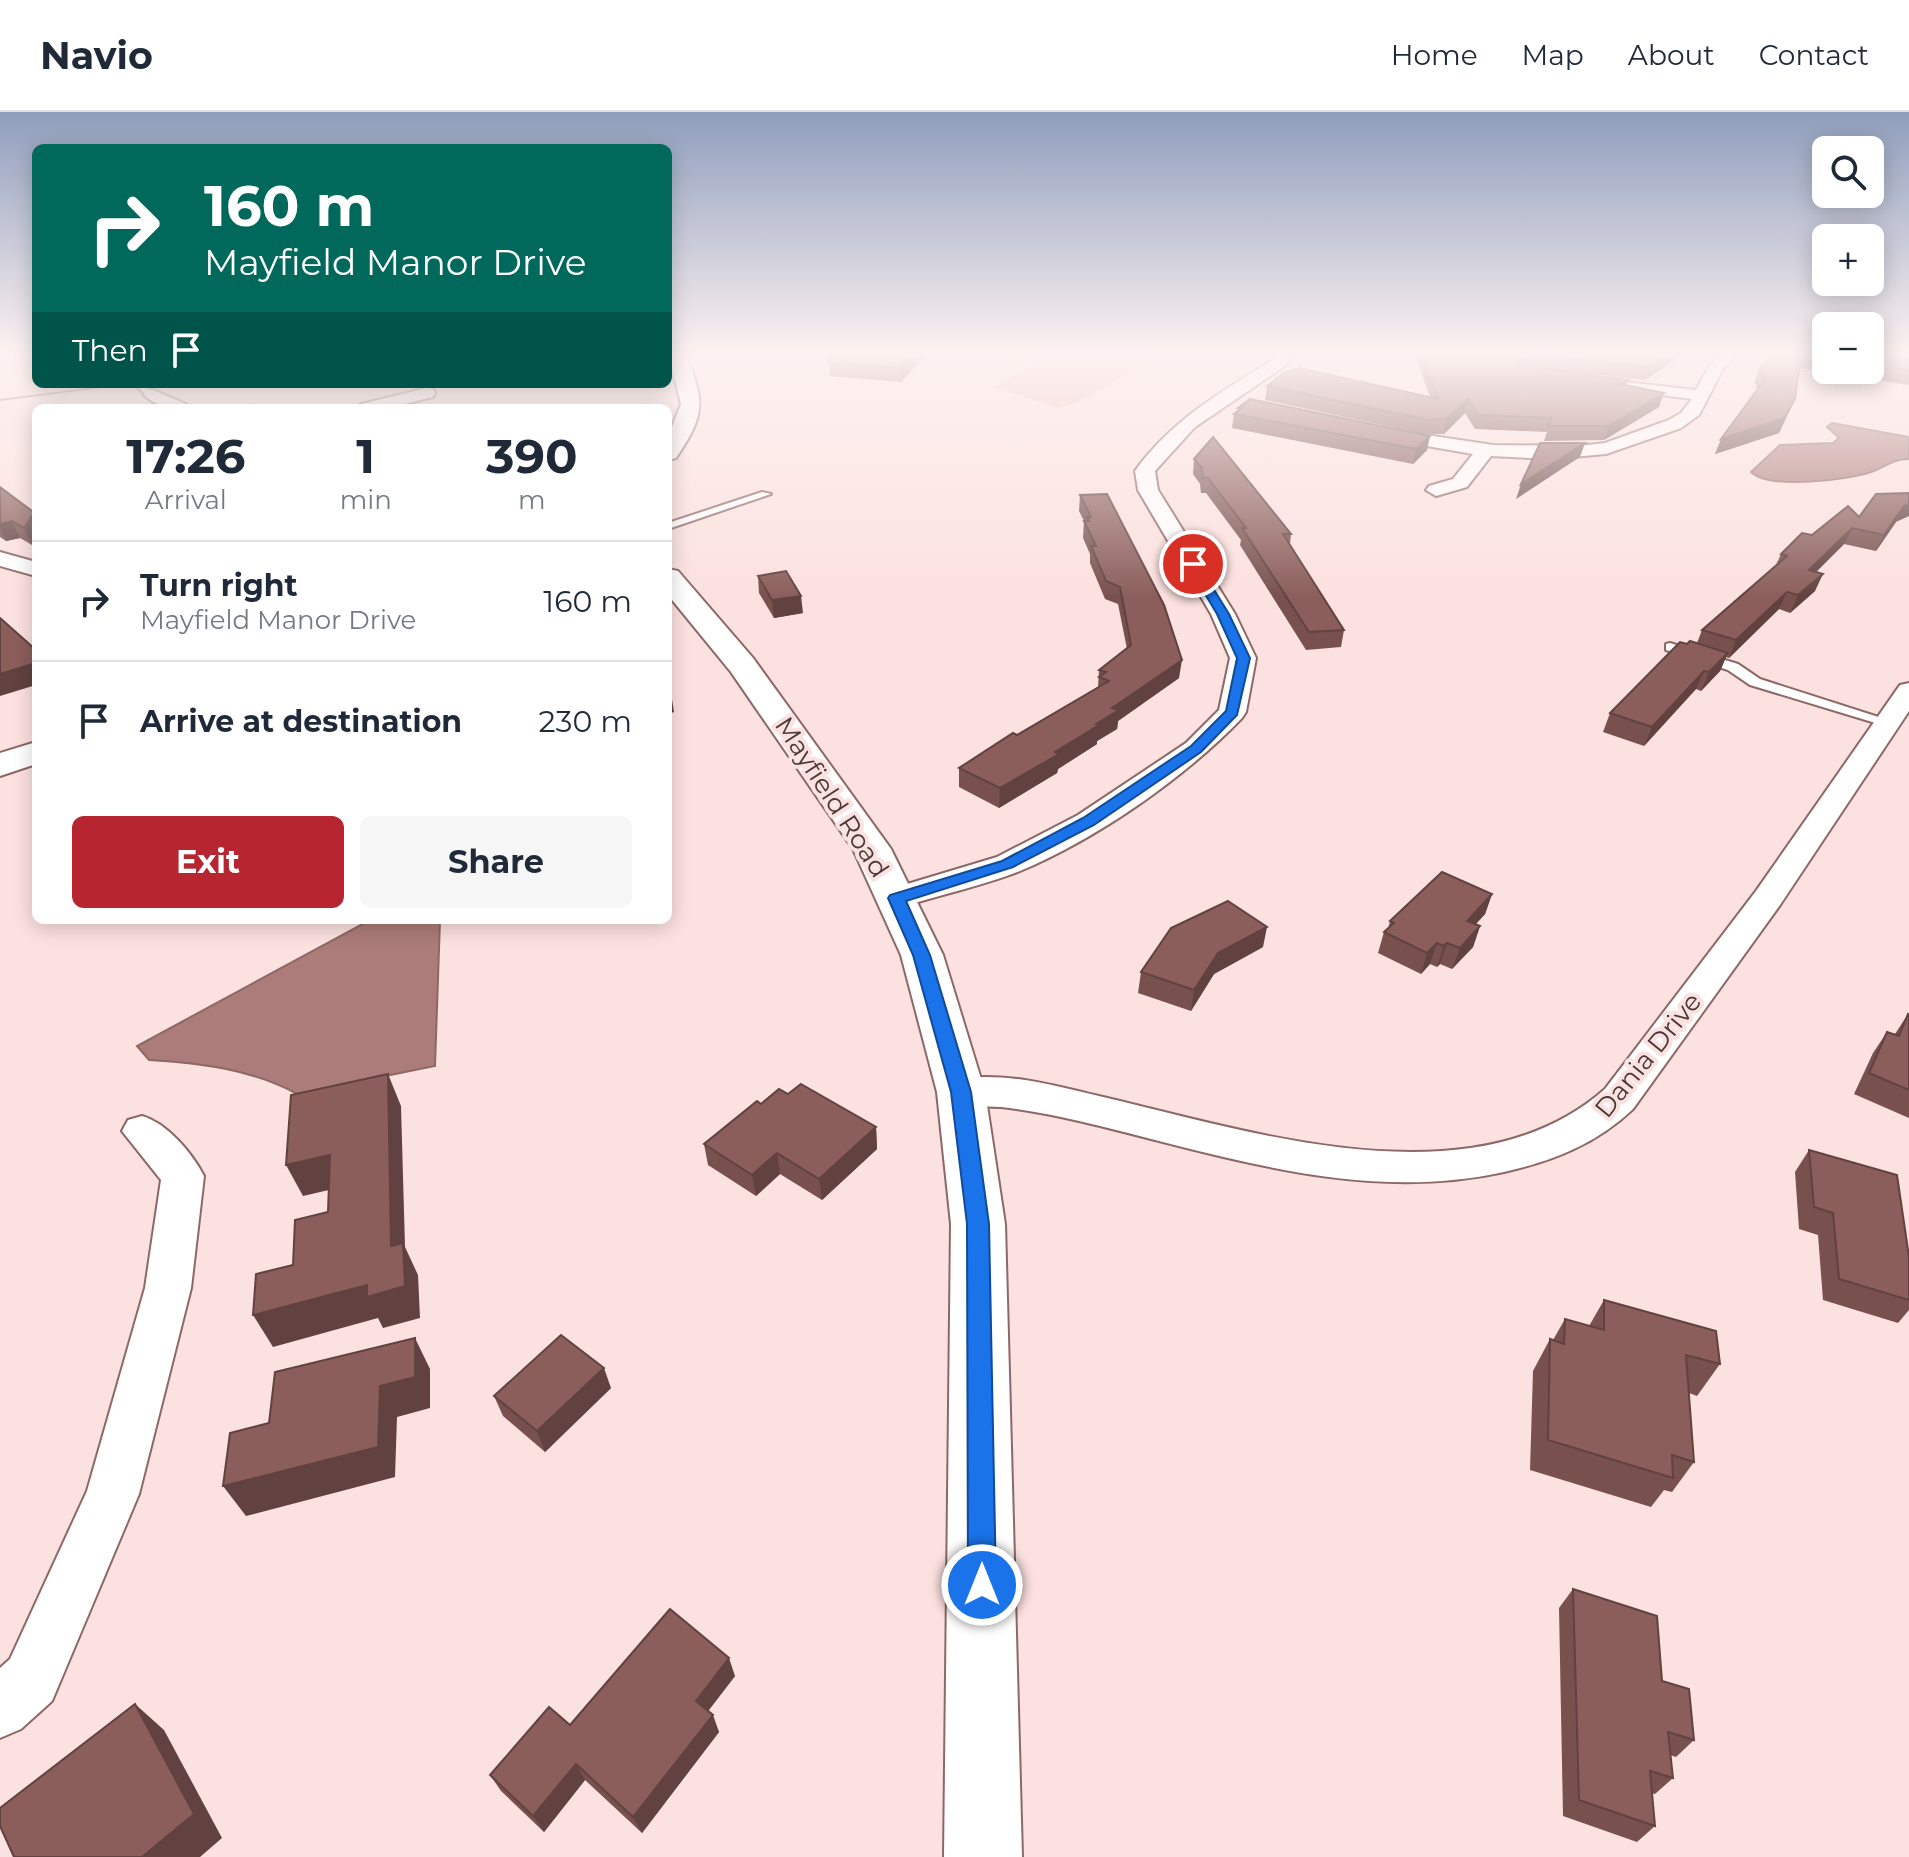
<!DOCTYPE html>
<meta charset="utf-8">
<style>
body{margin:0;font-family:Montserrat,sans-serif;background:#f6f6f7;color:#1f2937;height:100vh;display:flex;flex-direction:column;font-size:30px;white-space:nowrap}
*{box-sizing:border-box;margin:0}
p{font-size:26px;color:#747a83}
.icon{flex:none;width:44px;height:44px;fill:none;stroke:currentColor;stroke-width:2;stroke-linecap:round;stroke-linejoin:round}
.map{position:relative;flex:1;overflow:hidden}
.sheet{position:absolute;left:32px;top:292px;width:640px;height:520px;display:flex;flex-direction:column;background:#fff;border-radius:12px;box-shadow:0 4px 20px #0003}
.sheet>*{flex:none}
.hud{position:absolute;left:32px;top:32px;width:640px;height:244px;border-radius:12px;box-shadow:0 4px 20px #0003;background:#00695c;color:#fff;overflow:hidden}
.tools{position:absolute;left:1812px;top:24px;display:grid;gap:16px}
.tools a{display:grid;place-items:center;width:72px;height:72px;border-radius:12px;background:#fff;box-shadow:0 4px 20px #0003;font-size:40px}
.pin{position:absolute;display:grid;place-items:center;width:68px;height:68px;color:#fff;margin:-34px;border:4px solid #fff;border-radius:50%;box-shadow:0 2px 8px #0007}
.me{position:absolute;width:88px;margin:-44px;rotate:0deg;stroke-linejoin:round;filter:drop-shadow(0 0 6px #0008)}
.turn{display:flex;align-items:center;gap:28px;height:168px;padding:0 40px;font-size:36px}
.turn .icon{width:104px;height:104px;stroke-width:2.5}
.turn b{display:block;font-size:56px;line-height:68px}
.then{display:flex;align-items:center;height:76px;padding:0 40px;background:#0003;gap:16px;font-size:30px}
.eta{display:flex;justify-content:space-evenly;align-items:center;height:136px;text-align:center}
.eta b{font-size:48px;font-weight:700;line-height:56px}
.primary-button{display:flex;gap:16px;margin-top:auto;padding:16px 40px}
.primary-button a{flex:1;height:92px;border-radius:12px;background:#b62530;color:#fff;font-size:32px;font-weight:700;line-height:92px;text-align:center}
.primary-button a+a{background:#f6f6f7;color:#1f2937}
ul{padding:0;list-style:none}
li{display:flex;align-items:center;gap:24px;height:120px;padding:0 40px;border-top:2px solid #e0e1e3}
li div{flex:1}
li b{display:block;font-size:30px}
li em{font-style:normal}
header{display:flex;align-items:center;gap:48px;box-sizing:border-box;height:112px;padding:0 40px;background:#fff;border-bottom:2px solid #e0e1e3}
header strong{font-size:38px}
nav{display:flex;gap:44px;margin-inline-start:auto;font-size:28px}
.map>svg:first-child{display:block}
</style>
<header>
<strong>Navio</strong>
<nav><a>Home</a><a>Map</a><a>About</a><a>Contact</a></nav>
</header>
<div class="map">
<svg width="1909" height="1745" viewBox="0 0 1909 1745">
<rect width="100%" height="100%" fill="#fbe1df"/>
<polygon fill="#ebbebb" points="1050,241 1187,241 1131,260 1083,288 1059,296 994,275"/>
<g fill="#ab7c79" stroke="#8e6865" stroke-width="2">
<path d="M1832,311L1909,325V347C1894,347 1888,353 1874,359C1850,368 1769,378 1751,360L1780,333L1833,331L1839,326L1827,315Z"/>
<path d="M370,808H440L435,954L297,982C252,957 199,951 149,948L137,934Z"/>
</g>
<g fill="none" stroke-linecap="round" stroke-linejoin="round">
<polygon fill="#8e6865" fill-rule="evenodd" points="119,272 124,273 0,289 0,287"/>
<defs>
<g id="lane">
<polygon points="133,272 142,272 155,282 148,284"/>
<polygon points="762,380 771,382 668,417 668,411"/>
<polygon points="1670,531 1738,552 1760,567 1894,610 1892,613 1882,613 1750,573 1728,558 1666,538 1666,532"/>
</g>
<g id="street">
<path d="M1279,241H1295L1285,254L1195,315L1155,359L1158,378L1235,502L1256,546L1246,600L1242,606C1183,667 1098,726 1020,759C984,773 944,782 908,793L896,796L884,793L879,786L884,779L997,745L1078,703L1186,631L1219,598L1230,546L1211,502L1138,378L1135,359C1171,309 1222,279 1273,248Z"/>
<polygon points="1721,241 1738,241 1723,257 1699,303 1681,316 1606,342 1550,347 1491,344 1467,375 1436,384 1426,378 1429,374 1453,367 1473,342 1380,326 1371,321 1380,316 1493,333 1579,334 1605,331 1669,308 1681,301 1692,287 1578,272 1572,270 1572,264 1696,278 1708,256"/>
<polygon points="427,276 433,277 435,281 433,285 387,296 358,296 361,292"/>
<path d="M151,277L186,292L189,296C171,296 156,295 143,282Z"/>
<polygon points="0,440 36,450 36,464 0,454"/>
<path d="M1909,571V599L1780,793L1633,997C1596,1032 1553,1049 1504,1060C1359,1092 1219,1042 1079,1009C1053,1003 1027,998 1001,995C983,994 965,995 947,990L941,980L947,970C995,956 1055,974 1103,985C1253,1020 1474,1093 1605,977L1756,779L1900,573Z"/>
<path d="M142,1004C167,1011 192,1041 204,1064L191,1176L139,1382L52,1589L21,1617L0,1626V1556L10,1547L87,1379L145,1176L161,1068L122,1019L128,1008Z"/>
</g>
<g id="secondary">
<path d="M668,241H685C705,289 706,302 676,346L668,348V325L681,292Z"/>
<polygon points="668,457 678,459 753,546 891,737 943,843 985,980 1005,1112 1022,1745 944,1745 951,1112 937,980 901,843 853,737 731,560 668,483"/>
<polygon points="36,630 36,652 0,664 0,641"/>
</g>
</defs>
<use href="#lane" stroke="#8d6866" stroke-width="4"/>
<use href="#street" stroke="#8d6866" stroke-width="4"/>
<use href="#secondary" stroke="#8d6866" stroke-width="4"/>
<use href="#lane" fill="#fff" fill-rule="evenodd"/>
<use href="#street" fill="#fff" fill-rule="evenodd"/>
<use href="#secondary" fill="#fff" fill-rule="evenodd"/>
</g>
<g fill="#78514e">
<polygon points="829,241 925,241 925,243 901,270 830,264"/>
<polygon points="1405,241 1685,241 1645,268 1581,261 1628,268 1626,274 1659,295 1604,328 1544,329 1547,320 1475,317 1465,301 1444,322 1424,322 1265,288 1267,274 1430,285 1415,243"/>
<polygon points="1770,241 1826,241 1826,258 1870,258 1870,241 1909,241 1909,249 1875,244 1875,246 1909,250 1909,273 1799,256 1795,287 1779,321 1715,342 1759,276 1755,275 1757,272 1754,271 1759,258 1767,248"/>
<polygon points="1238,296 1427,338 1413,352 1232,316 1234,302 1238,299"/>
<polygon points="1194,347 1291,422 1290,432 1344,518 1341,535 1306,538 1240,433 1241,428 1206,381 1201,381 1200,372 1193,362"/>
<polygon points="0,375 36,402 36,426 32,433 20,426 6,429 0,425"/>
<polygon points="1080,383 1179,566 1118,609 1117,617 1097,629 1097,632 1058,657 1057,661 999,696 959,675 959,656 1098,575 1099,558 1127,537 1118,492 1105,487 1090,451 1090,442 1083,426 1084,409 1079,399"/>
<polygon points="1859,405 1896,410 1876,439 1844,432 1816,460 1815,479 1790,501 1779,497 1729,546 1726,545 1720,559 1701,579 1696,577 1644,634 1603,620 1610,601 1687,532 1697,531 1702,518 1776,453 1781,442 1812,423"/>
<polygon points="758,464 803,501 774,506 759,481"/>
<polygon points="1492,782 1485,802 1476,812 1480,814 1473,835 1452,857 1440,852 1437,855 1430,852 1421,862 1378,841 1384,820 1388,817 1390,809"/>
<polygon points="1263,835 1214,862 1191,899 1138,881 1141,860"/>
<polygon points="1908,902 1909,903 1909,1006 1854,982 1873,941 1887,920 1895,922"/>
<polygon points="788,982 876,1015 877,1037 822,1088 780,1062 756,1084 708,1053 704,1032 761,992"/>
<polygon points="1809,1038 1909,1145 1909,1198 1898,1211 1823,1188 1818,1123 1799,1117 1795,1060"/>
<polygon points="1604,1188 1720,1252 1697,1284 1689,1281 1694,1350 1672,1380 1664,1378 1651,1395 1530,1358 1533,1259 1550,1227 1553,1228 1565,1207 1589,1214"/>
<polygon points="611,1276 545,1340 503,1304 494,1284"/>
<polygon points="1573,1477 1662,1569 1694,1628 1676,1645 1670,1643 1673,1666 1655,1682 1652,1681 1655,1714 1637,1730 1563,1704 1559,1496"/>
<polygon points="735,1564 708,1599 719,1620 642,1721 585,1668 544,1720 501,1679 490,1663 570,1613"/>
</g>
<g fill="#614240">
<polygon points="915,241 925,241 925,243 901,270 900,256"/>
<polygon points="1670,241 1685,241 1645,268 1649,255"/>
<polygon points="1664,281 1659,295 1604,328 1609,314"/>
<polygon points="1468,287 1465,301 1444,322 1447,307"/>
<polygon points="1795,287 1779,321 1715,342 1721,327"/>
<polygon points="1430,324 1427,338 1413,352 1416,337"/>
<polygon points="1585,331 1580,345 1516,387 1521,372"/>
<polygon points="1909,392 1909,404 1896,410 1876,439 1884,423 1904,394"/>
<polygon points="32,404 36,404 36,426 32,433 24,416"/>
<polygon points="12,409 20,426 6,429 0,416 0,412"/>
<polygon points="1852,416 1844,432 1801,475 1809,458"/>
<polygon points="1823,462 1815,479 1790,501 1798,483"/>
<polygon points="1787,480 1779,497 1729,546 1736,528"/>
<polygon points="801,484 803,501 774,506 772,488"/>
<polygon points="1728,541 1720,559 1701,579 1709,560"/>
<polygon points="1182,548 1179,566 1118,609 1117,617 1097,629 1097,632 1058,657 1057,661 999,696 1000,676 1096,612 1112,596"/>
<polygon points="36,551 36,573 0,584 0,562"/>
<polygon points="1704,559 1696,577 1644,634 1652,615"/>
<polygon points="671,581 674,600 668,602 668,582"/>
<polygon points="1492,782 1485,802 1460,829 1467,809"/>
<polygon points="1480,814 1473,835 1452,857 1460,836"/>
<polygon points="1267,815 1263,835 1214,862 1191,899 1194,878 1218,841"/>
<polygon points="1437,831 1430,852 1421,862 1427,841"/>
<polygon points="1447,831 1440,852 1437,855 1444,834"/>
<polygon points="388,962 401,994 405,1135 418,1163 420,1206 383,1216 378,1206 273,1235 253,1203 391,1134"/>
<polygon points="876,1015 877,1037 822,1088 819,1067"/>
<polygon points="777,1041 780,1062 756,1084 752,1063"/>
<polygon points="330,1043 346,1074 303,1084 286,1053"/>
<polygon points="415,1226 430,1257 430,1296 397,1305 395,1365 246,1404 223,1374 380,1274"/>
<polygon points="604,1256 611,1276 545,1340 537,1319"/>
<polygon points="729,1546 735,1564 702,1607 696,1589"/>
<polygon points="135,1592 164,1618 222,1726 200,1745 142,1745"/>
<polygon points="713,1603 719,1620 642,1721 633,1705"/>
<polygon points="576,1652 585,1668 544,1720 533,1704"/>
</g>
<g fill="#8b5e5b" stroke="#614240" stroke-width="2">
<polygon points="829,241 915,241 900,256 829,251"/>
<polygon points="1422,241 1516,241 1516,251 1524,254 1628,268 1620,272 1664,281 1609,314 1548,314 1552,306 1479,303 1468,287 1447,307 1428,308 1267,274 1284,261 1299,256 1438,287"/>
<polygon points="1517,241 1670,241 1649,255"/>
<polygon points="1773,241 1826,241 1826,246 1801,242 1795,287 1784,306 1721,327 1768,263 1760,262 1763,259 1759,258"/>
<polygon points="1870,241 1874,241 1875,246 1909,250 1909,258 1870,253"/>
<polygon points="1250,287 1430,324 1416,337 1234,302 1241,296 1238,296"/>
<polygon points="1213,325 1291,422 1283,422 1344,518 1309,520 1242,416 1246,416 1208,366 1203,366 1202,356 1194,347"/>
<polygon points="1540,331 1585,331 1521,372"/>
<polygon points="0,375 36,402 36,404 32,404 24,416 12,409 0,412"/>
<polygon points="1909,381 1909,392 1904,394 1884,423 1852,416 1809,458 1823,462 1798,483 1787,480 1736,528 1702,518 1787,444 1781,442 1802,421 1812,423 1848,394 1859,405 1876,382"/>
<polygon points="1107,382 1164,493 1182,548 1112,596 1119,598 1096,612 1099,613 1055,640 1059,642 1000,676 959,656 1013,621 1017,623 1109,569 1099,565 1106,560 1099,558 1131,533 1120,475 1106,469 1091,434 1096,434 1084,409 1089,409 1087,405 1091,405 1080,383"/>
<polygon points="786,459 801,484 772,488 758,464"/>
<polygon points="0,506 36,538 36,551 0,562"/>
<polygon points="1690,529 1728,541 1709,560 1704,559 1652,615 1610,601 1680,530 1687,532"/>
<polygon points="1442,760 1492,782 1467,809 1480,814 1460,836 1447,831 1444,834 1437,831 1427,841 1384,820 1394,811 1390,809"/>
<polygon points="1228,789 1267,815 1218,841 1194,878 1141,860 1171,816"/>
<polygon points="1908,902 1909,903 1909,978 1869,961 1887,920 1899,924"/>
<polygon points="388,962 391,1134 403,1131 405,1174 367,1185 367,1173 253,1203 256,1162 293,1153 295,1108 328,1100 330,1043 286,1053 291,983"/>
<polygon points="801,972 876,1015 819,1067 777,1041 752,1063 704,1032 757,989 761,992 779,977 788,982"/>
<polygon points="1809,1038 1897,1063 1909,1145 1909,1188 1839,1167 1833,1101 1814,1095"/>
<polygon points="1604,1188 1716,1219 1720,1252 1686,1243 1694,1350 1672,1343 1673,1366 1548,1328 1550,1227 1564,1232 1565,1207 1604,1218"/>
<polygon points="561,1223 604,1256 537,1319 494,1284"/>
<polygon points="415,1226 415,1265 380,1274 378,1335 223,1374 230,1321 269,1311 275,1260"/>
<polygon points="1573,1477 1657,1504 1662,1569 1689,1577 1694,1628 1668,1620 1673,1666 1650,1659 1655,1714 1579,1688"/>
<polygon points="670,1497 729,1546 696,1589 713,1603 633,1705 576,1652 533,1704 490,1663 549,1595 570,1613"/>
<polygon points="135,1592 194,1702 142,1745 14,1745 0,1714 0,1696"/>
</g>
<linearGradient id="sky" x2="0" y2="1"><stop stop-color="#8f9ebc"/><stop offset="0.5" stop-color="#fdf2f1"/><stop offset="1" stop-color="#fdf2f1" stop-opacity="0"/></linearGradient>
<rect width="1909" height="485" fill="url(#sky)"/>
<polygon fill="#1a73e8" stroke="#114b97" stroke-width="2" points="1189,450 1198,452 1229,502 1250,546 1237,603 1201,640 1094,713 1013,755 906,789 930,843 971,980 989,1112 996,1473 992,1483 982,1487 972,1483 968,1473 967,1112 951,980 913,843 888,786 890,783 1002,749 1083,706 1191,634 1226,599 1237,546 1217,502 1187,452"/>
<g text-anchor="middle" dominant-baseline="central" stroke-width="8" stroke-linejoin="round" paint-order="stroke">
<g font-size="26" fill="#493837" stroke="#fbe1df">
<text transform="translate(832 685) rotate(57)">Mayfield Road</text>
<text transform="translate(1648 943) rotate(-51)">Dania Drive</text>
</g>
</g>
</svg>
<div class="tools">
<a><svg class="icon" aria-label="search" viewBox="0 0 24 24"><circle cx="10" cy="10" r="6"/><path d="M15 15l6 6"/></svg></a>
<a>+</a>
<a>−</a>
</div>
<div class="pin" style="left:1193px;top:452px;background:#d93025"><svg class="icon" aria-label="arrive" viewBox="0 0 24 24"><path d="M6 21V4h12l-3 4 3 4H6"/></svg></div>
<svg class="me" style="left:982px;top:1473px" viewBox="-20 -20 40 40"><circle r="17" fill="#1a73e8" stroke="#fff" stroke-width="3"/><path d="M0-11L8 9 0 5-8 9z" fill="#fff"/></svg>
<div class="hud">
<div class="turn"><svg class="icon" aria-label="right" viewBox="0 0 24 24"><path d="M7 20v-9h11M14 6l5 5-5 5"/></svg><div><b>160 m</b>Mayfield Manor Drive</div></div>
<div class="then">Then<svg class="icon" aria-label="arrive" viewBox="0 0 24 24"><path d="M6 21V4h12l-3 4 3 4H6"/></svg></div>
</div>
<section class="sheet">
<div class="eta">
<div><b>17:26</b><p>Arrival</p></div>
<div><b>1</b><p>min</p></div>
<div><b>390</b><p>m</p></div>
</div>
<ul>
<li><svg class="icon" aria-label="right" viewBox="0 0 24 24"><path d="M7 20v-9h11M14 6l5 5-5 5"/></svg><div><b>Turn right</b><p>Mayfield Manor Drive</p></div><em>160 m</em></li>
<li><svg class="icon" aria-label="arrive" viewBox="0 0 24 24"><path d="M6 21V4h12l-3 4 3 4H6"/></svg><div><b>Arrive at destination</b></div><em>230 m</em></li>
</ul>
<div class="primary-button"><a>Exit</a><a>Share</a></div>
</section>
</div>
